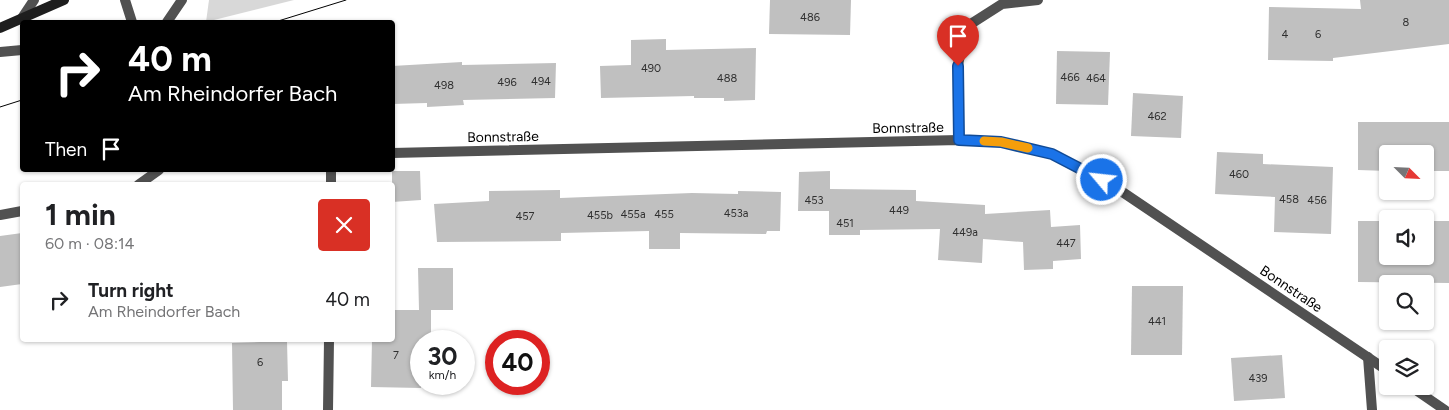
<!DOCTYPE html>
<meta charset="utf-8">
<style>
body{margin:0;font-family:Figtree,sans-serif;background:#f6f6f6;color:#202124;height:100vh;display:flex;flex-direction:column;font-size:19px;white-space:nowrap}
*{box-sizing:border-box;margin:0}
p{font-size:16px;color:#757577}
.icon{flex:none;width:28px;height:28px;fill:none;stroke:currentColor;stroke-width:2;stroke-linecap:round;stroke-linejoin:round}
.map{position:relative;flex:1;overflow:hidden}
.panel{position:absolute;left:20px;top:182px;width:375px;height:160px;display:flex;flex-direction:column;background:#fff;border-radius:5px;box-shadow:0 1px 4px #0004}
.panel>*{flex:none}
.top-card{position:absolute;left:20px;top:20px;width:375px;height:152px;border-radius:5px;box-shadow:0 1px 4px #0004;background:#000;color:#fff;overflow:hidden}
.needle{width:32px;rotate:114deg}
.tools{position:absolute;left:1379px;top:145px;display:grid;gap:10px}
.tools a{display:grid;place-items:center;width:55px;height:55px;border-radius:5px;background:#fff;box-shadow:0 1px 4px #0004;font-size:25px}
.speed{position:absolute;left:410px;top:330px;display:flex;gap:10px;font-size:25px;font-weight:700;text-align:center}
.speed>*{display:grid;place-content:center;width:65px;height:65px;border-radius:50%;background:#fff;box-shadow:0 1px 4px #0004;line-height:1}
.speed small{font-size:12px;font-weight:400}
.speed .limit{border:8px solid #d22;background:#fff;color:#111}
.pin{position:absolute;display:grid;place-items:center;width:42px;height:42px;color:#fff;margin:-51px -21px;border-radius:50% 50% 50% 0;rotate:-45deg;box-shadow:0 0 5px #0007}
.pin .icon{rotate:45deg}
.me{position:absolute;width:55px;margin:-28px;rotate:298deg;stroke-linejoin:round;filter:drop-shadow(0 0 4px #0008)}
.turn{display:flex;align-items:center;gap:18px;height:105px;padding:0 25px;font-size:22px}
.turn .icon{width:65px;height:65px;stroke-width:2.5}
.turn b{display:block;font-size:35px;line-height:42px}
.then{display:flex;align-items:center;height:48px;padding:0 25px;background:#0003;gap:10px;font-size:19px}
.round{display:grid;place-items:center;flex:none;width:52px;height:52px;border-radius:5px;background:#f6f6f6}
.headline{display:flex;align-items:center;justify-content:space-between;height:85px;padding:0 25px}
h1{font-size:30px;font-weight:700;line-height:38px}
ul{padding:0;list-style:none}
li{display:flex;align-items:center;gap:15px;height:65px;padding:0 25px}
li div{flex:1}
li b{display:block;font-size:19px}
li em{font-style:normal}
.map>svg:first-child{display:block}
</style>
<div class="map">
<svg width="1449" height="410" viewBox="0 0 1449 410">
<rect width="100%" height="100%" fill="#fff"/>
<polygon fill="#d8d8d8" points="209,0 294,0 206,22"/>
<g fill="#c0c0c0">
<polygon points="770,0 851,0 850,35 769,34"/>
<polygon points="1360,0 1449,0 1449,44 1333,58 1333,61 1268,60 1269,7 1361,9"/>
<polygon points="666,39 666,50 756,48 755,100 724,101 724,98 694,98 694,96 601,98 600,66 631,65 631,40"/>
<polygon points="1057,51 1110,52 1108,105 1056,104"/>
<polygon points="462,62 462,65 556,63 555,98 463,100 464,105 427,107 427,103 392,104 392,66"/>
<polygon points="1133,93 1183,96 1181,138 1131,136"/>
<polygon points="1358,122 1449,122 1449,171 1425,171 1425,154 1388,154 1388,171 1358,170"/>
<polygon points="1217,152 1263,154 1263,164 1333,167 1331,234 1274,232 1275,197 1215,194"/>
<polygon points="392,171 420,171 421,200 392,202"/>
<polygon points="830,171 830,189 916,190 916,201 985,205 985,214 1050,210 1051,227 1080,225 1081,259 1053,261 1053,269 1024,270 1023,242 983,239 982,263 938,260 940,229 860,230 860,235 829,235 829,211 798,211 799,172"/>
<polygon points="560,190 560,198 692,193 738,194 738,191 781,192 780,231 767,231 766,234 680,233 680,249 649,249 649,231 561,233 561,241 437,242 434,204 489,201 489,191"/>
<polygon points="1358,221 1383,221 1383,225 1388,225 1388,256 1425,256 1425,221 1449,221 1449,283 1358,282"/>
<polygon points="22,233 22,284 0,287 0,236"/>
<polygon points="418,268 453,268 453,310 431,310 431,341 421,341 421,388 371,387 372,340 392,340 392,310 419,310"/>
<polygon points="1132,286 1183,286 1182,355 1131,355"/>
<polygon points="287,341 288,381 282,381 282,410 233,410 232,343"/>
<polygon points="1282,355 1285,398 1234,401 1231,358"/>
</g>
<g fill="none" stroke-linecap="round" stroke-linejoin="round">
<g stroke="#515151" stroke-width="10">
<polyline points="138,185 159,170"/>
<polyline points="0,215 22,211"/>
<polyline points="1368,357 1372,410"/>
</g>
<g stroke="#515151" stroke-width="10">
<polyline points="22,18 34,0"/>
<polyline points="959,140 958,65 966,27 1002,4 1038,0"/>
<polyline points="331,185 331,170"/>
<polyline points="328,410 329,340"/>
</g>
<g stroke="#515151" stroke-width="10">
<polyline points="125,0 132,22"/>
<polyline points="167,22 182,0"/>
<polyline points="0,52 22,50"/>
<polyline points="392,153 959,140 1001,142 1052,154 1118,189 1388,371"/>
<polyline points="1410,386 1445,410"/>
</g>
<polyline stroke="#1e1e1e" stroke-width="10" points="0,28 64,0"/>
<g stroke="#000" stroke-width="1">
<polyline points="275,22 346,0"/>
<polyline points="0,107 22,100"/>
</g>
</g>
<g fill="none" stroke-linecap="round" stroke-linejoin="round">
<defs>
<polyline id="route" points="958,66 959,140 1001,142 1052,154 1102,180"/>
</defs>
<use href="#route" stroke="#114b97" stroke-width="12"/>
<use href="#route" stroke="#1a73e8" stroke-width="9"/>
<polyline stroke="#f59e0b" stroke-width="9" points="984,141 1001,142 1028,148"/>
</g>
<g text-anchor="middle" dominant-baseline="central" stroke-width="4" stroke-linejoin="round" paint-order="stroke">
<g font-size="11" fill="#303030">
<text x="810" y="17">486</text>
<text x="1406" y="22">8</text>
<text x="1285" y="34">4</text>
<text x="1318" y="34">6</text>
<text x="651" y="68">490</text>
<text x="1070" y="77">466</text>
<text x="727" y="78">488</text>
<text x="1096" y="78">464</text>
<text x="541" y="81">494</text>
<text x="507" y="82">496</text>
<text x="444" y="85">498</text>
<text x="1157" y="116">462</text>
<text x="1239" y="174">460</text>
<text x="1289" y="199">458</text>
<text x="814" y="200">453</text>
<text x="1317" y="200">456</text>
<text x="899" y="210">449</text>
<text x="736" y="213">453a</text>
<text x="633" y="214">455a</text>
<text x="664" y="214">455</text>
<text x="600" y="215">455b</text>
<text x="525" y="216">457</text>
<text x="845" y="223">451</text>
<text x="965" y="232">449a</text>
<text x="1066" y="243">447</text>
<text x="1157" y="321">441</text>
<text x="396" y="355">7</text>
<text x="260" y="362">6</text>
<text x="1258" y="378">439</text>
</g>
<g font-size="14" fill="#000" stroke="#fff">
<text transform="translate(908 128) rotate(-1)">Bonnstraße</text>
<text transform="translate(503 137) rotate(-1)">Bonnstraße</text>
<text transform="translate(1291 289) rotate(34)">Bonnstraße</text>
</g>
</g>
</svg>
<div class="tools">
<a><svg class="needle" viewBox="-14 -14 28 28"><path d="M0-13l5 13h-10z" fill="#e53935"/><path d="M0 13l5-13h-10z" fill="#757577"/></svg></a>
<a><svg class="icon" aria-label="sound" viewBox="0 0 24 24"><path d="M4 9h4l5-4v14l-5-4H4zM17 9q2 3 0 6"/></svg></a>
<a><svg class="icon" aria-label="search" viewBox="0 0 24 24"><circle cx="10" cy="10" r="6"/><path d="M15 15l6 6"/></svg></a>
<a><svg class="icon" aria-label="layers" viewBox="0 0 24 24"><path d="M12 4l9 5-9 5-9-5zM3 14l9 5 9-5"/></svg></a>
</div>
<div class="speed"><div>30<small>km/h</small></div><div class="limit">40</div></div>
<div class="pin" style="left:958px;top:66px;background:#d93025"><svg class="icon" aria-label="arrive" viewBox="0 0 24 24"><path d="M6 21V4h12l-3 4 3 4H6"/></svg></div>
<svg class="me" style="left:1102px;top:180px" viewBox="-20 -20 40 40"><circle r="17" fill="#1a73e8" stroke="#fff" stroke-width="3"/><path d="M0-11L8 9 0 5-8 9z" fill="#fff"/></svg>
<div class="top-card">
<div class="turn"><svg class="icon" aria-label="right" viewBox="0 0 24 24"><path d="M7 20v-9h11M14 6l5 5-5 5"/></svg><div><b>40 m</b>Am Rheindorfer Bach</div></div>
<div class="then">Then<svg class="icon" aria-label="arrive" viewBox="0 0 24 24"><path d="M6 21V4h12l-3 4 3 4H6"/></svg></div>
</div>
<section class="panel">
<div class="headline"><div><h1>1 min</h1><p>60 m · 08:14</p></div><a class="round" style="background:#d93025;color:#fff"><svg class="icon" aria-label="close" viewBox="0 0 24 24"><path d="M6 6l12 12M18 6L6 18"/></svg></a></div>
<ul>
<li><svg class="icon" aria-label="right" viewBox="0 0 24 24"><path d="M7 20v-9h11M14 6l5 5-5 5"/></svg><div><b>Turn right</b><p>Am Rheindorfer Bach</p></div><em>40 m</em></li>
</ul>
</section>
</div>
